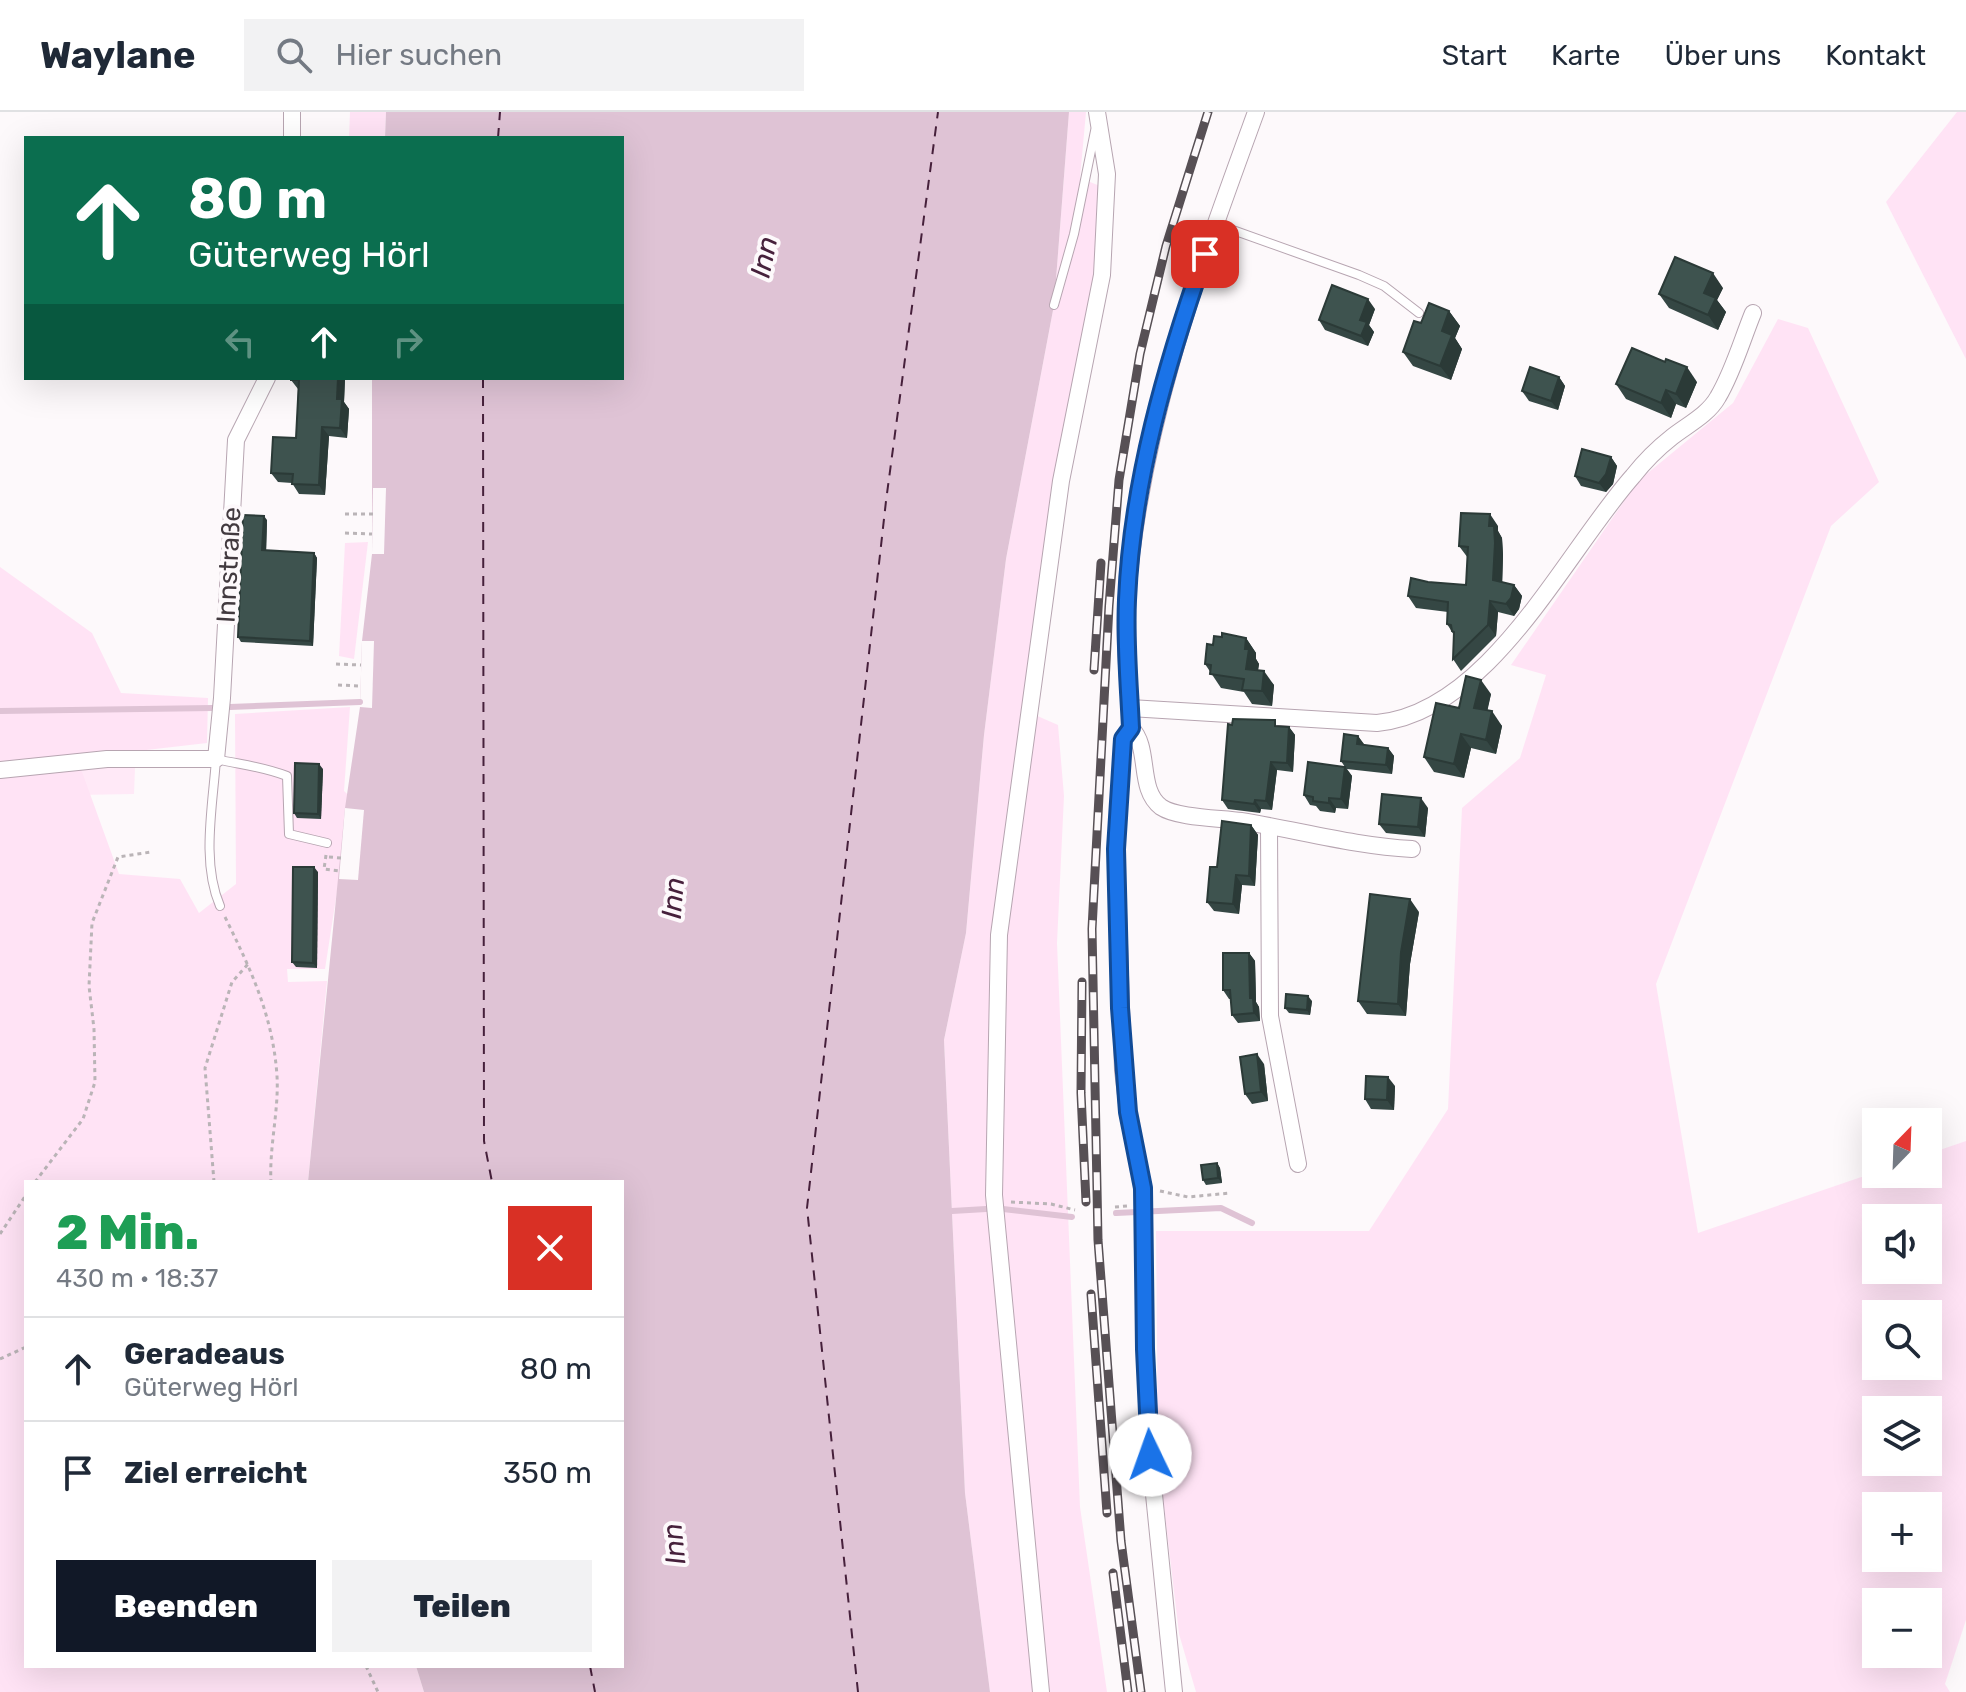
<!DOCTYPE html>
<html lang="de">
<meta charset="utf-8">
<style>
body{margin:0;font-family:Rubik,sans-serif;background:#f2f2f3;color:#1f2937;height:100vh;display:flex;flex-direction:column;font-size:30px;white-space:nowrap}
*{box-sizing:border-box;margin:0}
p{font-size:26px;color:#747a83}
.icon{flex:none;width:44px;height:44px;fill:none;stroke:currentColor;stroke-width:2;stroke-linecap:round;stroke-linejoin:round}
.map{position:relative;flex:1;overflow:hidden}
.details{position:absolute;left:24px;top:1068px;width:600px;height:488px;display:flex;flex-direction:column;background:#fff;border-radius:0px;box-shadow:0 8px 32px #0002}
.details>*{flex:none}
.guide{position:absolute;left:24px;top:24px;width:600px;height:244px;border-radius:0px;box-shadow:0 8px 32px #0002;background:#0b6e4f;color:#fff;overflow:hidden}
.needle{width:52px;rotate:23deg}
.tools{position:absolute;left:1862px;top:996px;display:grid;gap:16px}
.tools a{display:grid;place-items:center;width:80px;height:80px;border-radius:0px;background:#fff;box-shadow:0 8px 32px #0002;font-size:40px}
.pin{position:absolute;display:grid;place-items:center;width:68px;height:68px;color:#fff;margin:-34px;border-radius:16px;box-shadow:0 4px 12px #0006}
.me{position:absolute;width:88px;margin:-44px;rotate:357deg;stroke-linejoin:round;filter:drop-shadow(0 0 6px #0008)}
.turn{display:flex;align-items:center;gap:28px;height:168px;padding:0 32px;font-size:36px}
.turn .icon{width:104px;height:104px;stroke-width:2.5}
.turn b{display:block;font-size:56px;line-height:68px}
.lanes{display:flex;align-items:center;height:76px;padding:0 32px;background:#0003;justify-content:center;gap:40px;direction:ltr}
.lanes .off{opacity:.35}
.round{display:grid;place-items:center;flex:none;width:84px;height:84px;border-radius:0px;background:#f2f2f3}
.overview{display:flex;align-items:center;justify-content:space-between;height:136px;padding:0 32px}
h1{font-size:48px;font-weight:800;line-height:60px;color:#1e9e55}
.primary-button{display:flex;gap:16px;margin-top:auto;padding:16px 32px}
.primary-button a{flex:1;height:92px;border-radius:0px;background:#111827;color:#fff;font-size:32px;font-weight:800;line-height:92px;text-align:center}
.primary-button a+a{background:#f2f2f3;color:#1f2937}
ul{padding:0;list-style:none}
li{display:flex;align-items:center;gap:24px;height:104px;padding:0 32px;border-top:2px solid #e0e1e3}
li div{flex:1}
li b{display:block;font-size:30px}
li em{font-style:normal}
header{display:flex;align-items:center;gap:48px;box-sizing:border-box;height:112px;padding:0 40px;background:#fff;border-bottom:2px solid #e0e1e3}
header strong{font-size:38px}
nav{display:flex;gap:44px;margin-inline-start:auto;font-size:28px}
.search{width:560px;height:72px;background:#f2f2f3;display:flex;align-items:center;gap:20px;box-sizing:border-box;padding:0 28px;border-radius:0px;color:#747a83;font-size:30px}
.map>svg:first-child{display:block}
</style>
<header>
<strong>Waylane</strong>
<div class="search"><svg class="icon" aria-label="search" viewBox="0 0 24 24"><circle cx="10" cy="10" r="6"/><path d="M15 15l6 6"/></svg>Hier suchen</div>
<nav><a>Start</a><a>Karte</a><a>Über uns</a><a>Kontakt</a></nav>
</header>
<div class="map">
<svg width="1966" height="1580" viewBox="0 0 1966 1580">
<rect width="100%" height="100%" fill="#fdf9fb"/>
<polygon fill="#ffe9f7" points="118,655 135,656 134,682 22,684 17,661"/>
<g fill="#ffe3f5" fill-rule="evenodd">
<polygon points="350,0 386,0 385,26 349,26"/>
<polygon points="1069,0 1086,0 1080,66 1100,74 1097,151 1026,599 1058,613 1064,684 1057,831 1080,1395 1107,1580 990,1580 965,1381 944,928 966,821 984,623 1006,447 1054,193"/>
<polygon points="1957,0 1966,0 1966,247 1886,90"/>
<path d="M1778,207L1808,216L1879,370L1831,414L1656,872L1698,1121L1876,1060L1928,1062V1042L1966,1029V1508L1945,1572L1950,1580H1196L1179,1522L1158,1343L1156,1119H1369L1448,997L1462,696L1520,646L1546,563L1511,553L1638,369L1733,291ZM1876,1106H1928V1158H1876ZM1876,1202H1928V1254H1876ZM1876,1298H1928V1350H1876ZM1876,1394H1928V1446H1876ZM1876,1490H1928V1542H1876Z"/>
<polygon points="368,430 354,547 339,544 345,431"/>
<polygon points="0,455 92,521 121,581 208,586 207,631 77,646 119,762 180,767 199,801 236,772 235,602 350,595 344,679 364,698 339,767 325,857 287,857 288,870 327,869 308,1070 26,1070 26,1554 416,1554 424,1580 0,1580"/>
</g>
<polygon fill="#dfc3d5" points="386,0 1069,0 1054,193 1006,447 984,623 966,821 944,928 965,1381 990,1580 424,1580 416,1554 622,1554 622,1070 308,1070 345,696 360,595 362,529 372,442 372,266 622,266 622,26 385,26"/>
<g fill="#fdf9fb">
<polygon points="373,376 386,376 384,442 372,442"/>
<polygon points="362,529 374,529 372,596 360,595"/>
<polygon points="345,696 364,698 358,768 339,767"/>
</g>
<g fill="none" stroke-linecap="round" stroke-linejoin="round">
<g stroke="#dfc3d5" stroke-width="6">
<polyline points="230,595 360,590"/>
<polyline points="0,599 213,596"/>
<polyline points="1003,1097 1072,1105"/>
<polyline points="952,1099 986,1097"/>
<polyline points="1116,1101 1221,1096 1252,1111"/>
</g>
<g stroke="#46203b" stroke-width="2" stroke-dasharray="10 8" stroke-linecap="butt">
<polyline points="498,26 500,0"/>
<polyline points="483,266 484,1029 492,1070"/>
<polyline points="590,1554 595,1580"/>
<polyline points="858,1580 807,1096 886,389 938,0"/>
</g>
<defs>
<g id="service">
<polyline points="1216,112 1359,163 1384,174 1419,201"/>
<polyline points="1054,193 1074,122 1095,19"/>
<path d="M220,794C201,750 213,693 216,647C242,653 261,654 287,664L289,722L327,731"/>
</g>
<g id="minor">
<polyline points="292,26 292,0"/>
<path d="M1130,596L1377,611C1490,600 1564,442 1633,364C1644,350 1658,336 1672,325C1687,313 1708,303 1718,285C1733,260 1742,228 1753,201"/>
<path d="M1131,616C1151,636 1137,677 1161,695C1177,706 1221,706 1241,709C1298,718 1354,734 1412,737"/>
<polyline points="0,658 107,647 216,647 222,586 236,328 267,266"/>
<polyline points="1269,715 1270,904 1298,1052"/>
<polyline points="1041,1580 994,1083 999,823 1061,369 1102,163 1107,62 1097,0"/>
<path d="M1174,1580L1150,1343L1145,1237L1143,1076L1128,1000L1123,958L1116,737L1123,627L1131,616C1129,572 1123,527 1127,482C1142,309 1197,162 1256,0"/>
</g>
</defs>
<use href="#service" stroke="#b7a5b1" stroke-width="10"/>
<use href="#minor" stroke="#b7a5b1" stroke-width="18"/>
<g stroke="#bab4b7" stroke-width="3" stroke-dasharray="4 4" stroke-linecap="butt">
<polyline points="345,402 373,402"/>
<polyline points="345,421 372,422"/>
<polyline points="336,552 361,553"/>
<polyline points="338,573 360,574"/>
<polyline points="326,743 324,757 340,759"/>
<polyline points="329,745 341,746"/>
<path d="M225,805C251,858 273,904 277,964C279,999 269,1035 271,1070"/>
<polyline points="35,1070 83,1007 95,970 94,917 89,874 92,811 118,745 151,740"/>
<polyline points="214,1070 205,956 232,870 248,852"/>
<polyline points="1160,1079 1188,1085 1231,1081"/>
<polyline points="1011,1090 1051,1092 1075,1098"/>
<polyline points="1115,1095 1127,1094"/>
<polyline points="0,1122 26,1083"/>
<polyline points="0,1247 26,1235"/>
<polyline points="366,1554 378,1580"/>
</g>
<use href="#service" stroke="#fff" stroke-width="8"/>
<use href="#minor" stroke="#fff" stroke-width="16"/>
<defs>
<g id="rail">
<polyline points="1094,558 1101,451"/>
<polyline points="1082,870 1081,981 1086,1090"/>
<polyline points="1091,1182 1107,1401"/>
<polyline points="1113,1461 1128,1580"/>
<polyline points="1141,1580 1121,1429 1098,1128 1092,817 1109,494 1119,368 1140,242 1166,134 1208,0"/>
</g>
</defs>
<use href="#rail" stroke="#575055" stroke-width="9"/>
<use href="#rail" stroke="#fdf9fb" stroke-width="6" stroke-dasharray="18" stroke-linecap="butt"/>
</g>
<g fill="#354744">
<polygon points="1723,176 1717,188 1726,200 1718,218 1669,196 1659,182"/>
<polygon points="1375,197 1369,213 1374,220 1368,234 1325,218 1319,208"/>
<polygon points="1449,199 1460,214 1455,226 1462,237 1451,268 1413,254 1403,240 1421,211"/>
<polygon points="1559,265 1565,274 1558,298 1529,289 1522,279"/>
<polygon points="345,266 344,290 349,297 347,326 329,324 325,383 299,382 292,371 278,370 271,361 296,326 298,277 291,268"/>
<polygon points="1697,270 1686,296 1676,292 1671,306 1626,287 1616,272"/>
<polygon points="1611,345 1617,354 1613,372 1606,380 1581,374 1575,364"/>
<polygon points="267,408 266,439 314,441 317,446 313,534 241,530 238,525"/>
<polygon points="1498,414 1498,419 1502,426 1503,443 1502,470 1514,473 1522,484 1519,497 1514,504 1498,500 1496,524 1461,559 1453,547 1454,523 1447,512 1448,500 1416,496 1408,484 1428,470 1466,473 1468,446 1459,434"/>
<polygon points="1246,526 1256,541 1256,547 1259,552 1258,558 1274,573 1272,594 1252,592 1244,580 1221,576 1205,552 1213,533"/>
<polygon points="1491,582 1487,598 1502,614 1496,642 1471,636 1464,666 1434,660 1424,645 1459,596"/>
<polygon points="1280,614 1289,615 1295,623 1293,660 1277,658 1272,698 1261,697 1260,701 1228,697 1222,688"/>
<polygon points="1358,624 1364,633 1388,636 1394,644 1392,662 1347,657 1352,664 1348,697 1336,696 1335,701 1320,699 1316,694 1310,693 1304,683 1345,655 1341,649"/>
<polygon points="323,657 321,707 297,706 294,701"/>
<polygon points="1428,696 1425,725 1386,721 1379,712"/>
<polygon points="1251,713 1258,723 1255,774 1242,773 1239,802 1214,799 1207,790 1217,755"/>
<polygon points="318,760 317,856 296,855 292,850"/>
<polygon points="1419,800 1410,852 1406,904 1367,902 1358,889"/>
<polygon points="1249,841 1255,849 1256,890 1259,895 1260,909 1238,911 1232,903 1231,887 1229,887 1223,878"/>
<polygon points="1312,889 1310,903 1289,901 1285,896"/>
<polygon points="1264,952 1268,989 1252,992 1245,982"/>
<polygon points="1395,974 1394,998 1371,997 1365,987"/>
<polygon points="1217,1051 1220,1056 1222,1071 1206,1073 1203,1068"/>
</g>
<g fill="#2b3a37">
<polygon points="1713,161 1723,176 1717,188 1726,200 1718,218 1708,203 1704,181"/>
<polygon points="1368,187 1375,197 1369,213 1374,220 1368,234 1361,224 1360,208"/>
<polygon points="1449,199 1460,214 1455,226 1462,237 1451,268 1440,254 1442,219"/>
<polygon points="1687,255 1697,270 1686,296 1676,282"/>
<polygon points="1559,265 1565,274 1558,298 1551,289"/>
<polygon points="338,266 345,266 344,290 349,297 347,326 340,316 337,287"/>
<polygon points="1666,278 1676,292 1671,306 1661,291"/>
<polygon points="322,315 329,324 325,383 319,373"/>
<polygon points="1611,345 1617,354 1613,372 1606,380 1599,371"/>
<polygon points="1490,402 1498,414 1498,419 1502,426 1503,443 1502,480 1493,468 1489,414"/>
<polygon points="264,404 267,408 266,443 262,438"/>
<polygon points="314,441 317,446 313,534 310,529"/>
<polygon points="1514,473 1522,484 1519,497 1514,504 1506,492"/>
<polygon points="1490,489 1498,500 1496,524 1488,513"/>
<polygon points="1246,526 1256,541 1256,547 1259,552 1256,571 1246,557 1245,537"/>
<polygon points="1264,559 1274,573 1272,594 1262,579"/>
<polygon points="1481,568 1491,582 1485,610 1474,596"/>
<polygon points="1492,599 1502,614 1496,642 1486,628"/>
<polygon points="1289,615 1295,623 1293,660 1287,651"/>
<polygon points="1461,622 1471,636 1464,666 1454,652"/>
<polygon points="1358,624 1364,632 1363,640 1357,632"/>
<polygon points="1388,636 1394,644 1392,662 1386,653"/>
<polygon points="1271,650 1277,658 1272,698 1266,689"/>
<polygon points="319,652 323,657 321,707 318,702"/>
<polygon points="1345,655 1352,664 1348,697 1341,687"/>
<polygon points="1329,686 1336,696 1335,701 1329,691"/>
<polygon points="1421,686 1428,696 1425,725 1418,715"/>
<polygon points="1255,688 1261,697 1260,701 1254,692"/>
<polygon points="1251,713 1258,723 1255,774 1249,764"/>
<polygon points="314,755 318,760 317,856 313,851"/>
<polygon points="1236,763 1242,773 1239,802 1233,792"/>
<polygon points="1410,787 1419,800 1410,852 1406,904 1398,892 1401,840"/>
<polygon points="1249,841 1255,849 1256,890 1259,895 1260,909 1254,901 1250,886"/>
<polygon points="1308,884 1312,889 1310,903 1307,898"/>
<polygon points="1257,942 1264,952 1268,989 1261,980"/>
<polygon points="1388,965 1395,974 1394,998 1387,988"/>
<polygon points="1217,1051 1220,1056 1222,1071 1218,1066"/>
</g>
<g fill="#3e534f" stroke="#2b3a37" stroke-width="2">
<polygon points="1675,145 1713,161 1704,181 1716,186 1708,203 1659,182"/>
<polygon points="1332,173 1368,187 1360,208 1367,210 1361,224 1319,208"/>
<polygon points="1429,191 1449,199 1442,219 1452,223 1440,254 1403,240 1414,209 1421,211"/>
<polygon points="1632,236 1665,250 1666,247 1687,255 1676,282 1666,278 1661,291 1616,272"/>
<polygon points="1530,255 1559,265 1551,289 1522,279"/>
<polygon points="291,266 338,266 337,287 342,287 340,316 322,315 319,373 292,372 293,362 271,361 273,325 296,326 299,268 291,268"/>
<polygon points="1582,337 1611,345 1606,362 1599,371 1575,364"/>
<polygon points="1461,401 1490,402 1489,414 1494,414 1495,431 1493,468 1514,473 1511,486 1506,492 1490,489 1488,513 1453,547 1454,520 1452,519 1451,513 1447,512 1448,490 1408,484 1411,466 1428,470 1466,473 1468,435 1459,434"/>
<polygon points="243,403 264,404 262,438 314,441 310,529 238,525"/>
<polygon points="1222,521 1246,526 1245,537 1249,537 1246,557 1264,559 1262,579 1242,578 1244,567 1210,562 1211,553 1205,552 1207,532 1213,533 1214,524 1222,525"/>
<polygon points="1466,564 1481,568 1474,596 1492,599 1486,628 1461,622 1454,652 1424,645 1436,591 1459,596"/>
<polygon points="1233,607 1275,608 1275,614 1289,615 1287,651 1271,650 1266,689 1255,688 1254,692 1222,688 1228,612 1232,613"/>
<polygon points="1344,622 1358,624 1357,632 1388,636 1386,653 1341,649"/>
<polygon points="1308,650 1345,655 1341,687 1329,686 1329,691 1313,689 1313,685 1304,683"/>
<polygon points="295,651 319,652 318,702 294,701"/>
<polygon points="1382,682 1421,686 1418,715 1379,712"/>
<polygon points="1222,709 1251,713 1249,764 1236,763 1233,792 1207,790 1210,755 1217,755"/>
<polygon points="293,755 314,755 313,851 292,850"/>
<polygon points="1370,782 1410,787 1401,840 1398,892 1358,889"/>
<polygon points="1223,841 1249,841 1250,886 1253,886 1254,901 1232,903 1230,878 1223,878"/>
<polygon points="1286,882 1308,884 1307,898 1285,896"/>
<polygon points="1257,942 1261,980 1245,982 1240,945"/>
<polygon points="1366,964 1388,965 1387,988 1365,987"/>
<polygon points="1217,1051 1218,1066 1203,1068 1201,1053"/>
</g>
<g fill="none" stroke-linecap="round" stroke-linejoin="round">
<defs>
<path id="route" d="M1150,1343L1145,1237L1143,1076L1128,1000L1120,896L1116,737L1123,627L1131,616C1129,573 1125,531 1127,488C1132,370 1166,253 1205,142"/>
</defs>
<use href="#route" stroke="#114b97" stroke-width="20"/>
<use href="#route" stroke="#1a73e8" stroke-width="14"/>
</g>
<g text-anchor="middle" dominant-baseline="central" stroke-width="8" stroke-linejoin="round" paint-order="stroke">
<g font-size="26" fill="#423a3f" stroke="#fdf9fb">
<text transform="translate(229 453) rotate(-87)">Innstraße</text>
</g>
<g font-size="28" font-style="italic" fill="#46203b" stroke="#fdf9fb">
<text transform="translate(764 145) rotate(-78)">Inn</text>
<text transform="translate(673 786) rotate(-85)">Inn</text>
<text transform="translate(674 1432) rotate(-96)">Inn</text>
</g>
</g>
</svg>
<div class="tools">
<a><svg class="needle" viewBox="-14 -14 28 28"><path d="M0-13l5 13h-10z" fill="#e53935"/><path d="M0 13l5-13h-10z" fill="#747a83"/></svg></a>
<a><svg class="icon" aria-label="sound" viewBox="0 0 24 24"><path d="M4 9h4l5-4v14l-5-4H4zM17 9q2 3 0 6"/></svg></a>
<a><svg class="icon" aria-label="search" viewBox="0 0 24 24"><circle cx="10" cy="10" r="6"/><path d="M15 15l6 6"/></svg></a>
<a><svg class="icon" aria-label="layers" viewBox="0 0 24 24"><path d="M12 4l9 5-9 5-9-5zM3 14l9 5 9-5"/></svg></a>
<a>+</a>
<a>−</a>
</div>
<div class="pin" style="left:1205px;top:142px;background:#d93025"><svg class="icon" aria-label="arrive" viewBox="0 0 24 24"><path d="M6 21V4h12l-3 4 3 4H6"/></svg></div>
<svg class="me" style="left:1150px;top:1343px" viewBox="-20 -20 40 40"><circle r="19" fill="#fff"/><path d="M0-13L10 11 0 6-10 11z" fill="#1a73e8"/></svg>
<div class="guide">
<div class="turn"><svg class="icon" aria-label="ahead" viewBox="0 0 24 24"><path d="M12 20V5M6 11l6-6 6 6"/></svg><div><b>80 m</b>Güterweg Hörl</div></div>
<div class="lanes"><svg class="icon off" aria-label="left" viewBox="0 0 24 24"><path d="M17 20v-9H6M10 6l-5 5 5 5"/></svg><svg class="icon" aria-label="ahead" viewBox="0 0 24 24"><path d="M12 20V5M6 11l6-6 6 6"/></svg><svg class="icon off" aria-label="right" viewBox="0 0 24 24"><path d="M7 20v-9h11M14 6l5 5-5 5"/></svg></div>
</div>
<section class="details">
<div class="overview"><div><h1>2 Min.</h1><p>430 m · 18:37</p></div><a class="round" style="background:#d93025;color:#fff"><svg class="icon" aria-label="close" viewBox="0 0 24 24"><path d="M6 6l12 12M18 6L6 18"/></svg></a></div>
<ul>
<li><svg class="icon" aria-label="ahead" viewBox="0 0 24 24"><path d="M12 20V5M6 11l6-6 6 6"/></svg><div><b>Geradeaus</b><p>Güterweg Hörl</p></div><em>80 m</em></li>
<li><svg class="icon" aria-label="arrive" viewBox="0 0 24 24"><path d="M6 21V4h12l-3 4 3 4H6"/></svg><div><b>Ziel erreicht</b></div><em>350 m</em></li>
</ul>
<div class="primary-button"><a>Beenden</a><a>Teilen</a></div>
</section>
</div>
